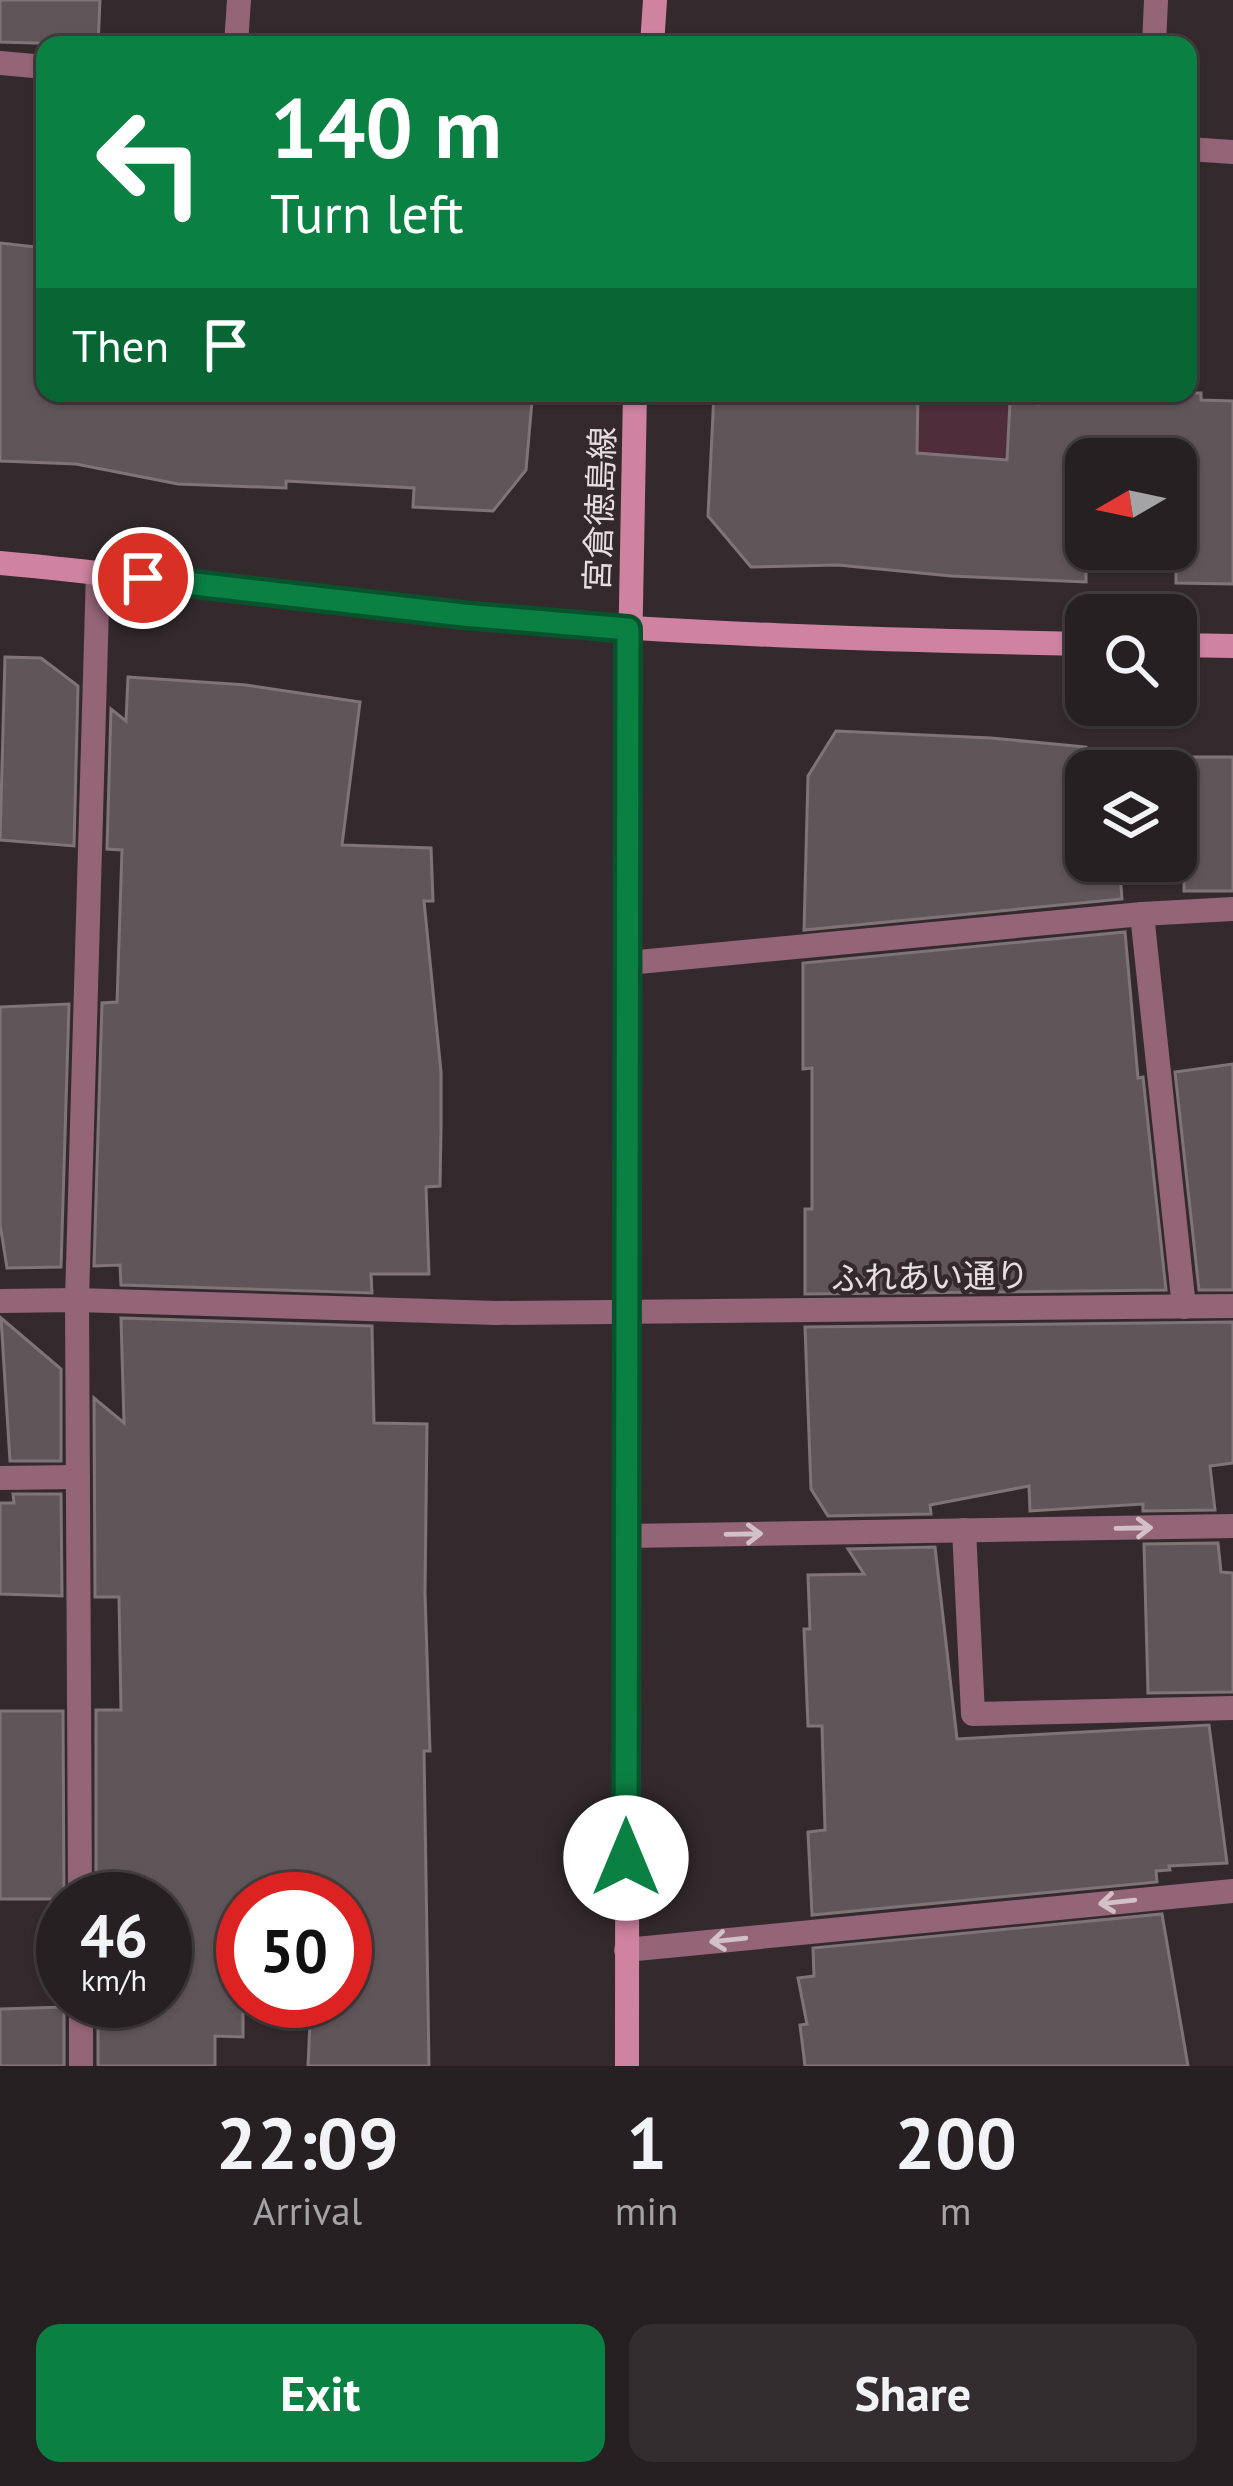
<!DOCTYPE html>
<meta charset="utf-8">
<style>
body{margin:0;font-family:"PT Sans","Noto Sans JP",sans-serif;background:#332d2f;color:#f1f3f6;height:100vh;display:flex;flex-direction:column;font-size:45px;white-space:nowrap}
*{box-sizing:border-box;margin:0}
p{font-size:39px;color:#a4a3a5}
.icon{flex:none;width:66px;height:66px;fill:none;stroke:currentColor;stroke-width:2;stroke-linecap:round;stroke-linejoin:round}
.map{position:relative;height:2066px;overflow:hidden}
.details{display:flex;flex-direction:column;background:#272022;flex:1}
.details>*{flex:none}
.top-card{position:absolute;left:36px;top:36px;width:1161px;height:366px;border-radius:24px;box-shadow:0 3px 9px #0004,0 0 0 3px #433e40;background:#0b8043;color:#fff;overflow:hidden}
.needle{width:78px;rotate:261deg}
.fabs{position:absolute;left:1065px;top:438px;display:grid;gap:24px}
.fabs a{display:grid;place-items:center;width:132px;height:132px;border-radius:24px;background:#272022;box-shadow:0 3px 9px #0004,0 0 0 3px #433e40;font-size:60px}
.speed{position:absolute;left:36px;top:1872px;display:flex;gap:24px;font-size:60px;font-weight:700;text-align:center}
.speed>*{display:grid;place-content:center;width:156px;height:156px;border-radius:50%;background:#272022;box-shadow:0 3px 9px #0004,0 0 0 3px #433e40;line-height:1}
.speed small{font-size:30px;font-weight:400}
.speed .limit{border:18px solid #d22;background:#fff;color:#111}
.pin{position:absolute;display:grid;place-items:center;width:102px;height:102px;color:#fff;margin:-51px;border:6px solid #fff;border-radius:50%;box-shadow:0 3px 12px #0007}
.me{position:absolute;width:132px;margin:-66px;rotate:0deg;stroke-linejoin:round;filter:drop-shadow(0 0 9px #0008)}
.turn{display:flex;align-items:center;gap:42px;height:252px;padding:0 36px;font-size:54px}
.turn .icon{width:156px;height:156px;stroke-width:2.5}
.turn b{display:block;font-size:84px;line-height:102px}
.then{display:flex;align-items:center;height:114px;padding:0 36px;background:#0003;gap:24px;font-size:45px}
.eta{display:flex;justify-content:space-evenly;align-items:center;height:204px;text-align:center}
.eta b{font-size:72px;font-weight:700;line-height:84px}
.button{display:flex;gap:24px;margin-top:auto;padding:24px 36px}
.button a{flex:1;height:138px;border-radius:24px;background:#0b8043;color:#fff;font-size:48px;font-weight:700;line-height:138px;text-align:center}
.button a+a{background:#332d2f;color:#f1f3f6}
.map>svg:first-child{display:block}
</style>
<div class="map">
<svg width="1233" height="2066" viewBox="0 0 1233 2066">
<rect width="100%" height="100%" fill="#342a2d"/>
<polygon fill="#4f2d3b" points="917,393 1011,393 1007,460 914,453"/>
<g fill="#605559" stroke="#807478" stroke-width="3">
<polygon points="0,0 100,0 98,45 0,42"/>
<polygon points="0,243 45,248 45,393 451,393 532,401 526,470 493,511 413,507 414,488 286,481 286,488 178,484 76,464 0,461"/>
<polygon points="714,393 918,393 917,453 1007,460 1010,402 1038,404 1038,393 1201,393 1201,400 1233,401 1233,584 1176,583 1176,459 1086,459 1086,582 951,576 838,565 751,567 708,516"/>
<polygon points="5,657 41,658 78,686 74,846 0,840"/>
<polygon points="128,677 246,685 360,702 342,845 431,848 433,901 424,901 441,1072 441,1129 440,1186 426,1187 429,1274 371,1274 372,1293 121,1285 120,1265 94,1266 102,1003 117,1002 122,850 107,849 111,709 126,721"/>
<polygon points="836,731 991,738 1086,747 1086,861 1119,861 1122,899 804,930 808,776"/>
<rect x="1184" y="757" width="49" height="134"/>
<polygon points="1125,932 1138,1078 1143,1077 1166,1290 805,1294 805,1209 812,1209 812,1068 803,1069 803,963"/>
<polygon points="69,1004 61,1267 7,1268 0,1224 0,1007"/>
<polygon points="1233,1064 1233,1290 1199,1290 1175,1072"/>
<polygon points="1,1318 61,1369 61,1461 10,1461"/>
<polygon points="121,1318 372,1326 374,1423 427,1424 425,1593 430,1751 424,1751 429,2066 308,2066 311,2001 345,2001 345,1899 243,1899 243,2037 215,2036 215,2066 98,2066 98,2006 165,2004 165,1899 96,1899 96,1710 121,1710 119,1597 95,1597 94,1398 124,1423"/>
<polygon points="1233,1322 1233,1463 1210,1466 1215,1510 1143,1511 1143,1504 1030,1511 1029,1486 930,1505 931,1514 828,1516 811,1489 805,1327"/>
<polygon points="13,1494 61,1494 62,1596 0,1594 0,1503 14,1503"/>
<polygon points="1218,1543 1221,1572 1233,1573 1233,1692 1148,1693 1144,1544"/>
<polygon points="935,1547 957,1739 1209,1725 1227,1863 1169,1866 1170,1870 1156,1871 1157,1882 812,1915 808,1832 825,1830 822,1726 808,1726 804,1629 810,1629 808,1575 864,1574 848,1549"/>
<polygon points="0,1711 63,1711 64,1899 0,1899"/>
<polygon points="1162,1914 1188,2066 805,2066 800,2025 807,2024 798,1978 814,1976 813,1948"/>
<polygon points="64,2007 64,2066 0,2066 0,2009"/>
</g>
<g fill="none" stroke-linecap="round" stroke-linejoin="round">
<g stroke="#946577" stroke-width="24">
<polyline points="236,45 239,0"/>
<polyline points="1154,45 1156,0"/>
<polyline points="0,63 45,67"/>
<polyline points="1188,149 1233,152"/>
<polyline points="1142,914 1184,1307"/>
<polyline points="628,963 1142,914 1233,909"/>
<polyline points="0,1301 77,1300 496,1313 1233,1306"/>
<polyline points="0,1478 78,1477"/>
<polyline points="964,1530 973,1714 1233,1708"/>
<polyline points="627,1536 1233,1526"/>
<polyline points="80,1899 77,1300 98,572"/>
<polyline points="626,1950 1233,1891"/>
<polyline points="81,2001 81,2066"/>
</g>
<g stroke="#cf83a1" stroke-width="24">
<polyline points="652,45 655,0"/>
<path d="M0,563C157,577 313,602 469,616C675,634 880,640 1086,644"/>
<polyline points="1176,645 1233,646"/>
<polyline points="627,2066 628,763 635,393"/>
</g>
</g>
<defs><path id="oneway-shaft" d="M-6 0H5M1.5-3L5.5 0L1.5 3" fill="none" stroke-width="1.6" stroke-linecap="round" stroke-linejoin="round" transform="scale(3)"/></defs>
<g stroke="#d2c0c7">
<use href="#oneway-shaft" transform="translate(1134 1528) rotate(-1)"/>
<use href="#oneway-shaft" transform="translate(744 1534) rotate(-1)"/>
<use href="#oneway-shaft" transform="translate(1117 1902) rotate(174)"/>
<use href="#oneway-shaft" transform="translate(728 1940) rotate(174)"/>
</g>
<g fill="none" stroke-linecap="round" stroke-linejoin="round">
<defs>
<polyline id="route" points="143,578 463,615 628,629 626,1858"/>
</defs>
<use href="#route" stroke="#07532c" stroke-width="30"/>
<use href="#route" stroke="#0b8043" stroke-width="21"/>
</g>
<g text-anchor="middle" dominant-baseline="central" stroke-width="9" stroke-linejoin="round" paint-order="stroke">
<g font-size="33" fill="#e6dfe2" stroke="#342a2d">
<text transform="translate(599 509) rotate(-88)">宮倉徳島線</text>
<text transform="translate(930 1276) rotate(-1)">ふれあい通り</text>
</g>
</g>
</svg>
<div class="fabs">
<a><svg class="needle" viewBox="-14 -14 28 28"><path d="M0-13l5 13h-10z" fill="#e53935"/><path d="M0 13l5-13h-10z" fill="#a4a3a5"/></svg></a>
<a><svg class="icon" aria-label="search" viewBox="0 0 24 24"><circle cx="10" cy="10" r="6"/><path d="M15 15l6 6"/></svg></a>
<a><svg class="icon" aria-label="layers" viewBox="0 0 24 24"><path d="M12 4l9 5-9 5-9-5zM3 14l9 5 9-5"/></svg></a>
</div>
<div class="speed"><div>46<small>km/h</small></div><div class="limit">50</div></div>
<div class="pin" style="left:143px;top:578px;background:#d93025"><svg class="icon" aria-label="arrive" viewBox="0 0 24 24"><path d="M6 21V4h12l-3 4 3 4H6"/></svg></div>
<svg class="me" style="left:626px;top:1858px" viewBox="-20 -20 40 40"><circle r="19" fill="#fff"/><path d="M0-13L10 11 0 6-10 11z" fill="#0b8043"/></svg>
<div class="top-card">
<div class="turn"><svg class="icon" aria-label="left" viewBox="0 0 24 24"><path d="M17 20v-9H6M10 6l-5 5 5 5"/></svg><div><b>140 m</b>Turn left</div></div>
<div class="then">Then<svg class="icon" aria-label="arrive" viewBox="0 0 24 24"><path d="M6 21V4h12l-3 4 3 4H6"/></svg></div>
</div>
</div>
<section class="details">
<div class="eta">
<div><b>22:09</b><p>Arrival</p></div>
<div><b>1</b><p>min</p></div>
<div><b>200</b><p>m</p></div>
</div>
<div class="button"><a>Exit</a><a>Share</a></div>
</section>
